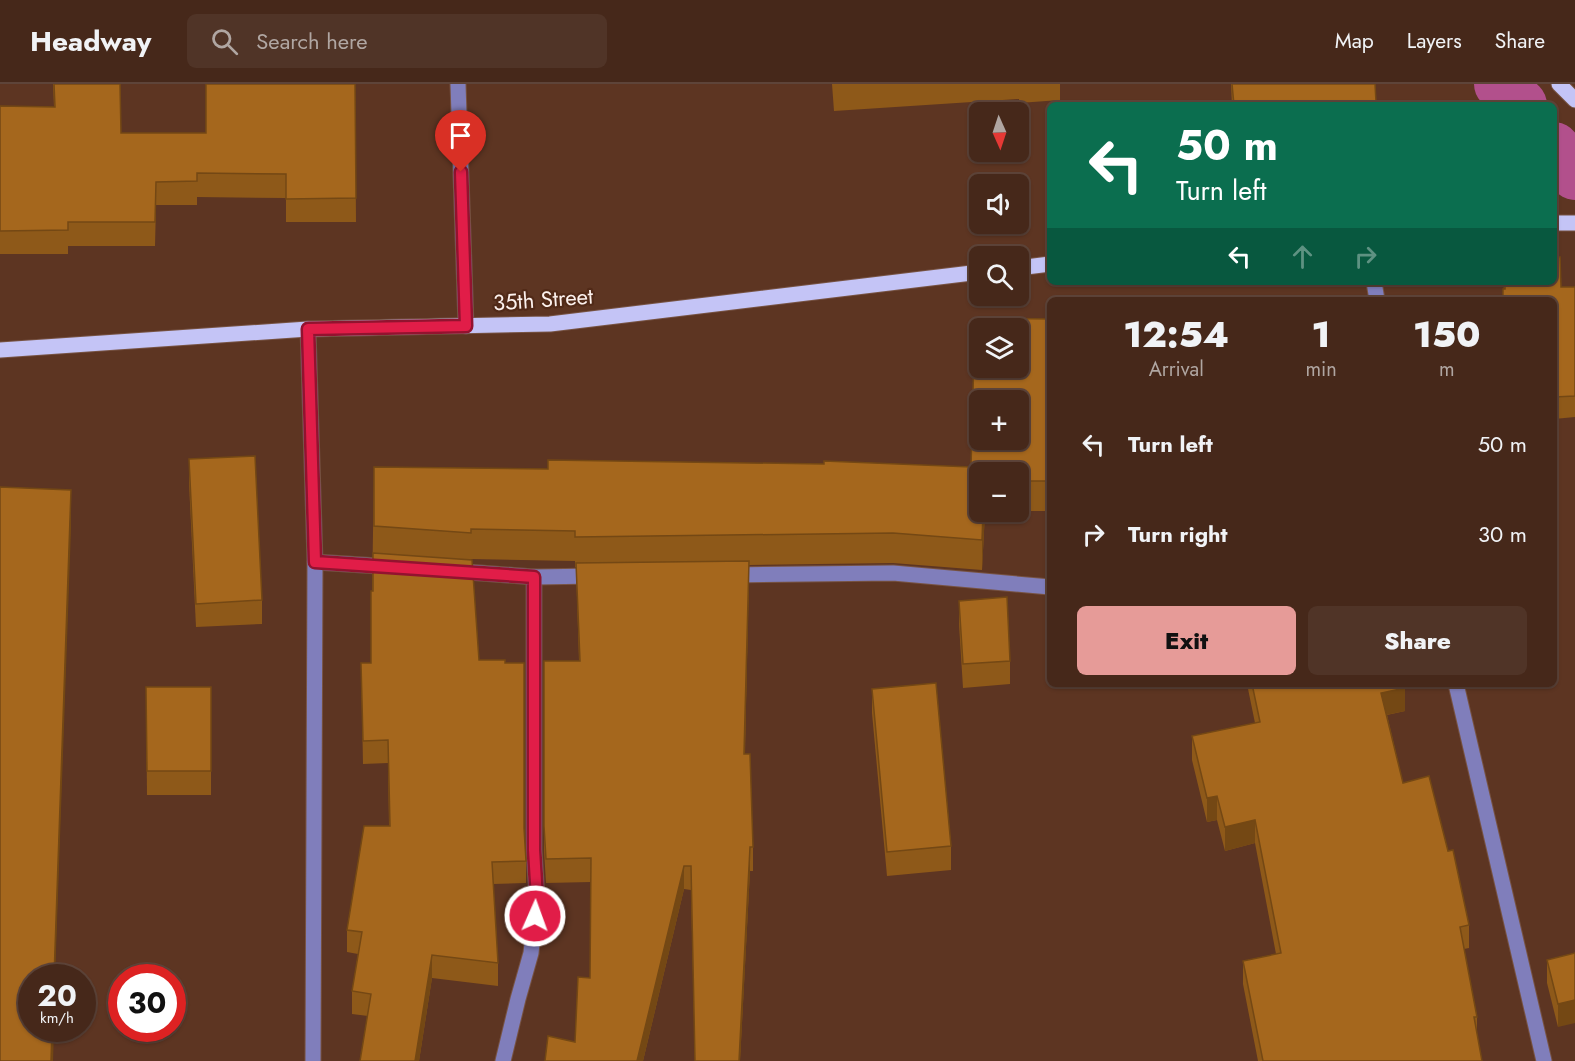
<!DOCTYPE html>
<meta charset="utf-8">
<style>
body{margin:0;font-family:Jost,sans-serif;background:#503427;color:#f1f3f6;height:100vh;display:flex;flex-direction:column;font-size:22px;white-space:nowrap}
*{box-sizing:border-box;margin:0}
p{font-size:20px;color:#b0a6a2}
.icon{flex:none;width:33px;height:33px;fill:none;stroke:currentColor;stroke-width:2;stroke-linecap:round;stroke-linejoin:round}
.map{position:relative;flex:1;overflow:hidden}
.side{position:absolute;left:1047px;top:213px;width:510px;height:390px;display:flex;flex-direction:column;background:#46281a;border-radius:9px;box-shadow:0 2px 4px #0004,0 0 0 2px #5e4439}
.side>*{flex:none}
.banner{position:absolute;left:1047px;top:18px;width:510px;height:183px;border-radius:9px;box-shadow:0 2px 4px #0004,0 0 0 2px #5e4439;background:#0b6e4f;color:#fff;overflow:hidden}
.needle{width:39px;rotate:177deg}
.tools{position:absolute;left:969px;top:18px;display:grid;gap:12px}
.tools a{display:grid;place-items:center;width:60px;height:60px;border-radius:9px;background:#46281a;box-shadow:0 2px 4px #0004,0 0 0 2px #5e4439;font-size:30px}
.speed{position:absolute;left:18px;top:880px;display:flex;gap:12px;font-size:30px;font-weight:700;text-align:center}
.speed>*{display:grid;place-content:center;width:78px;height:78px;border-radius:50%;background:#46281a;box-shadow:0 2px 4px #0004,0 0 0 2px #5e4439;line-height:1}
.speed small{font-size:15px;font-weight:400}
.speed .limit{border:9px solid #d22;background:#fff;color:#111}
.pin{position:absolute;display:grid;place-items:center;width:51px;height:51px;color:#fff;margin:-62px -26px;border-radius:50% 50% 50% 0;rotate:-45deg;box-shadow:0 0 6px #0007}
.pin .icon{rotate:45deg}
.me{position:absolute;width:66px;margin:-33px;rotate:2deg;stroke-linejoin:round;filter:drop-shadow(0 0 4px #0008)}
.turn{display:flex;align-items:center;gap:21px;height:126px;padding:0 30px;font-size:27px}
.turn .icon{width:78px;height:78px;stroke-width:2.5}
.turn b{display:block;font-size:42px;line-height:51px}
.lanes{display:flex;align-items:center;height:57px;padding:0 30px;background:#0003;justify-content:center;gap:30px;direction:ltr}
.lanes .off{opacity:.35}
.eta{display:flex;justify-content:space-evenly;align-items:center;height:102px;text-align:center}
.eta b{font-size:36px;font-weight:800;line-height:42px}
.primary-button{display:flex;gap:12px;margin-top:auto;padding:12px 30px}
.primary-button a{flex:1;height:69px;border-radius:9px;background:#e69b98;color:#111;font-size:24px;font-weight:800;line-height:69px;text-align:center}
.primary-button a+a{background:#503427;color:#f1f3f6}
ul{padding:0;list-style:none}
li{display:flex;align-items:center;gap:18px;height:90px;padding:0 30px}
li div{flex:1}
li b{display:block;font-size:22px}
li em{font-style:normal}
header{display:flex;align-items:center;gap:36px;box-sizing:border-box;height:84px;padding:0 30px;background:#46281a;border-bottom:2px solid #5e4439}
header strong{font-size:28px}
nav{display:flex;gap:33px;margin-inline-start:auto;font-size:21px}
.search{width:420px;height:54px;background:#503427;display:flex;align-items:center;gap:15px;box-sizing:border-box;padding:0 21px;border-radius:9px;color:#b0a6a2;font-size:22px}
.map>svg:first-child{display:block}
</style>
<header>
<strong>Headway</strong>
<div class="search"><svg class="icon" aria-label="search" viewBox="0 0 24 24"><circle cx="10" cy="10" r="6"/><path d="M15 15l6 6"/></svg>Search here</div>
<nav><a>Map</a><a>Layers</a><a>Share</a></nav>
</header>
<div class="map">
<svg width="1575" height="977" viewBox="0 0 1575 977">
<rect width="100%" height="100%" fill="#5d3522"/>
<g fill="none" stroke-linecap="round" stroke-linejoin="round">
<g stroke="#b2508c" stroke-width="52">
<polyline points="1500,0 1521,21"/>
<polyline points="1554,64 1575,90"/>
</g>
<defs>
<g id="minor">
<polyline points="458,0 466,242"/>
<polyline points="1374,198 1377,216"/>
<polyline points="308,245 315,478 313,977"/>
<polyline points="315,478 394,483"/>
<polyline points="454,487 534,493 595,492"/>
<polyline points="730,491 893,489 1050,503"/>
<polyline points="1456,600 1544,977"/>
<polyline points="503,977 518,915 531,869 537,814 534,766 534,493"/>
</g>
<g id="major">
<polyline points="1559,0 1575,16"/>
<polyline points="1554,139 1575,139"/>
<polyline points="1018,184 1050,180"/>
<polyline points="0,266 308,245 550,240 980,188"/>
</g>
</defs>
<use href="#minor" stroke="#775343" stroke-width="17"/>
<use href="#major" stroke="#775343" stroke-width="17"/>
<use href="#minor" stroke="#807ebb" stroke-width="15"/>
<use href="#major" stroke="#c4c4f6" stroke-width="15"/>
</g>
<g fill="#8e5919">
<polygon points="53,0 120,0 121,49 206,49 355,0 356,138 286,138 286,114 197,113 197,121 156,121 155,162 68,162 68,170 0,170 0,22 54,23"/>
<polygon points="832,0 1060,0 1060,16 1019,19 1019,15 834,27"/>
<polygon points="1231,0 1375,0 1376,21 1232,21"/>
<polygon points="1504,198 1554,198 1561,203 1575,203 1575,333 1554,335 1554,216 1503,216"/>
<polygon points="1050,235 1050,427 1018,427 1018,388 980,388 980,428 985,428 982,486 893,479 749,481 745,670 753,763 753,787 750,787 740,977 695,977 691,806 684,805 643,977 545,977 575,958 590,894 591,798 546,799 544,766 544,577 579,577 576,483 575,483 575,477 471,475 479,576 524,744 526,777 526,799 493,800 498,879 498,902 432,894 419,977 360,977 368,932 352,930 352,907 358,870 347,868 347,846 389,742 388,679 363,680 361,579 371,579 374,383 548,385 971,383"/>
<polygon points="189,375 262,516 262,540 196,543 189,399"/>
<polygon points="959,517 1010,577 1010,600 963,604 959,540"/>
<polygon points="1247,600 1404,600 1405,627 1387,631 1403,699 1448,767 1469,841 1469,864 1464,865 1477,933 1477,954 1482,977 1258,977 1243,900 1243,877 1276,870 1255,759 1225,767 1217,736 1207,738 1192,676 1192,652 1255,639"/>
<polygon points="146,603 211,603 211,711 147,711"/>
<polygon points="872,605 951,762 951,786 887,792 872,629"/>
<polygon points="1575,869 1558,943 1547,899 1547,876"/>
</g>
<g fill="#744814">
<polygon points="71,406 71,445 55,894 54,894"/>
<polygon points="983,428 985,428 982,486 982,456"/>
<polygon points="749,477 749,500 744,694 744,670"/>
<polygon points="1405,604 1405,627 1381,632 1381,609"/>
<polygon points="1217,712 1217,736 1207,738 1207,714"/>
<polygon points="1255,736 1255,759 1225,767 1225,743"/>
<polygon points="750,763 750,787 740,977 739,977"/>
<polygon points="684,782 684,805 643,977 637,977"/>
<polygon points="432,871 432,894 419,977 415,977"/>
<polygon points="1575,916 1575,939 1558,943 1558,920"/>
<polygon points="52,945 54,945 53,977 51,977"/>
</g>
<g fill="#a5671d" stroke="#744814" stroke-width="1.5" fill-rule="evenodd">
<polygon points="54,0 120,0 121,49 206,49 206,0 355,0 356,114 286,115 286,90 197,89 197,97 156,98 155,138 68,138 68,146 0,147 0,22 55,23"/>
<polygon points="1232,0 1375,0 1376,18 1311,21 1234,21"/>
<polygon points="1554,173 1560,173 1561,203 1575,203 1575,312 1554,313 1554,216 1503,216 1503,205 1505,205 1505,198 1554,198"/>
<path d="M975,234L1050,235V397H1018V388H980V428H983L982,456L893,449L575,453V447L471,445V449L374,442V383L548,385V376L824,380V377L971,383ZM980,244H1018V284H980ZM980,316H1018V356H980Z"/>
<polygon points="255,372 262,516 196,520 189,375"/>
<polygon points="0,403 71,406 54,894 32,894 32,945 52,945 51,977 0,977"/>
<polygon points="373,469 472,476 479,576 505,576 505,579 524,579 524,744 526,777 492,778 498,879 432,871 415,977 360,977 371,910 352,907 362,848 347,846 364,742 390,742 388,656 363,657 361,579 371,579 371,507 373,507"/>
<polygon points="749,477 744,670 750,670 753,763 750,763 739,977 695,977 691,782 684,782 637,977 545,977 548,952 575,958 578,893 590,894 591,774 546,775 544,742 544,577 580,577 576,479"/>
<polygon points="1007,513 1010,577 963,580 959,517"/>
<polygon points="936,599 951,762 887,768 872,605"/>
<polygon points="1252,600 1404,600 1405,604 1381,609 1403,699 1429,692 1448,767 1453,766 1469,841 1460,843 1477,933 1474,933 1482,977 1263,977 1243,877 1281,869 1255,736 1225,743 1217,712 1207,714 1192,652 1260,638"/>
<polygon points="146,603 211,603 211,687 147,687"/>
<polygon points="1575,869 1575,916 1558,920 1547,876"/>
</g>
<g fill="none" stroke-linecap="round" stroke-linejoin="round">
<defs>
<polyline id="route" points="461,88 466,242 308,245 315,478 534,493 534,766 537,814 535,832"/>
</defs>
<use href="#route" stroke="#92132f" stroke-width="15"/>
<use href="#route" stroke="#e11d48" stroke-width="10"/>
</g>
<g text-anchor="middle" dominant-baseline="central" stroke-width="4.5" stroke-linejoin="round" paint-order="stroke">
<g font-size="22" fill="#fdf2ee" stroke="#512a18">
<text transform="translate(543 215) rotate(-4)">35th Street</text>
</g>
</g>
</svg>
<div class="tools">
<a><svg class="needle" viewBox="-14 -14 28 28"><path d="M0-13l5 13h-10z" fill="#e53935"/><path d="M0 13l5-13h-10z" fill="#b0a6a2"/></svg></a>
<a><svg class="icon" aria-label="sound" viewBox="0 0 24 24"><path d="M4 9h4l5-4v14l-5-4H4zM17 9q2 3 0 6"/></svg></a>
<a><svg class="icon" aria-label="search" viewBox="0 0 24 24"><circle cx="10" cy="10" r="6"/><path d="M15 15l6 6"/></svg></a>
<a><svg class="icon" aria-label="layers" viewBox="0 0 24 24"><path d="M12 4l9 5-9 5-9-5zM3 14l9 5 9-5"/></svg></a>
<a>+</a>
<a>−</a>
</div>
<div class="speed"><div>20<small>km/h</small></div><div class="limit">30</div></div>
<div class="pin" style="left:461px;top:88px;background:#d93025"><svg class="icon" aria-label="arrive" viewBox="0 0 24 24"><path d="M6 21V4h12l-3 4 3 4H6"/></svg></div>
<svg class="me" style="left:535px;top:832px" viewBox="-20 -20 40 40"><circle r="17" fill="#e11d48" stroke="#fff" stroke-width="3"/><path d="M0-11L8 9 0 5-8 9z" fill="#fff"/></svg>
<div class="banner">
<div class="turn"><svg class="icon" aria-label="left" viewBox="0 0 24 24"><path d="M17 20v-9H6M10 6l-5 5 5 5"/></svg><div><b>50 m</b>Turn left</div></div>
<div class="lanes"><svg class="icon" aria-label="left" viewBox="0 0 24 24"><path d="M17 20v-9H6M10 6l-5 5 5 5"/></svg><svg class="icon off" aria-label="ahead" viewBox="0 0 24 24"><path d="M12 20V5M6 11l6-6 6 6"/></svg><svg class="icon off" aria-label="right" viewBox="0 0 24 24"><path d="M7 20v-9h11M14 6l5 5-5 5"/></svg></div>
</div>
<section class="side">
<div class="eta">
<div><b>12:54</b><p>Arrival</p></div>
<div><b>1</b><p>min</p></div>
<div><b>150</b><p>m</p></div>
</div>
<ul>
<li><svg class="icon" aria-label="left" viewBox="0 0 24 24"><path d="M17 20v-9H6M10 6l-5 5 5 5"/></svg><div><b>Turn left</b></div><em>50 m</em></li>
<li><svg class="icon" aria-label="right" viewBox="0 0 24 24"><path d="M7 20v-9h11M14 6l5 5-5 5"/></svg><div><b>Turn right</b></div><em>30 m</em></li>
</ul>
<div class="primary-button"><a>Exit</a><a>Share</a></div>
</section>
</div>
